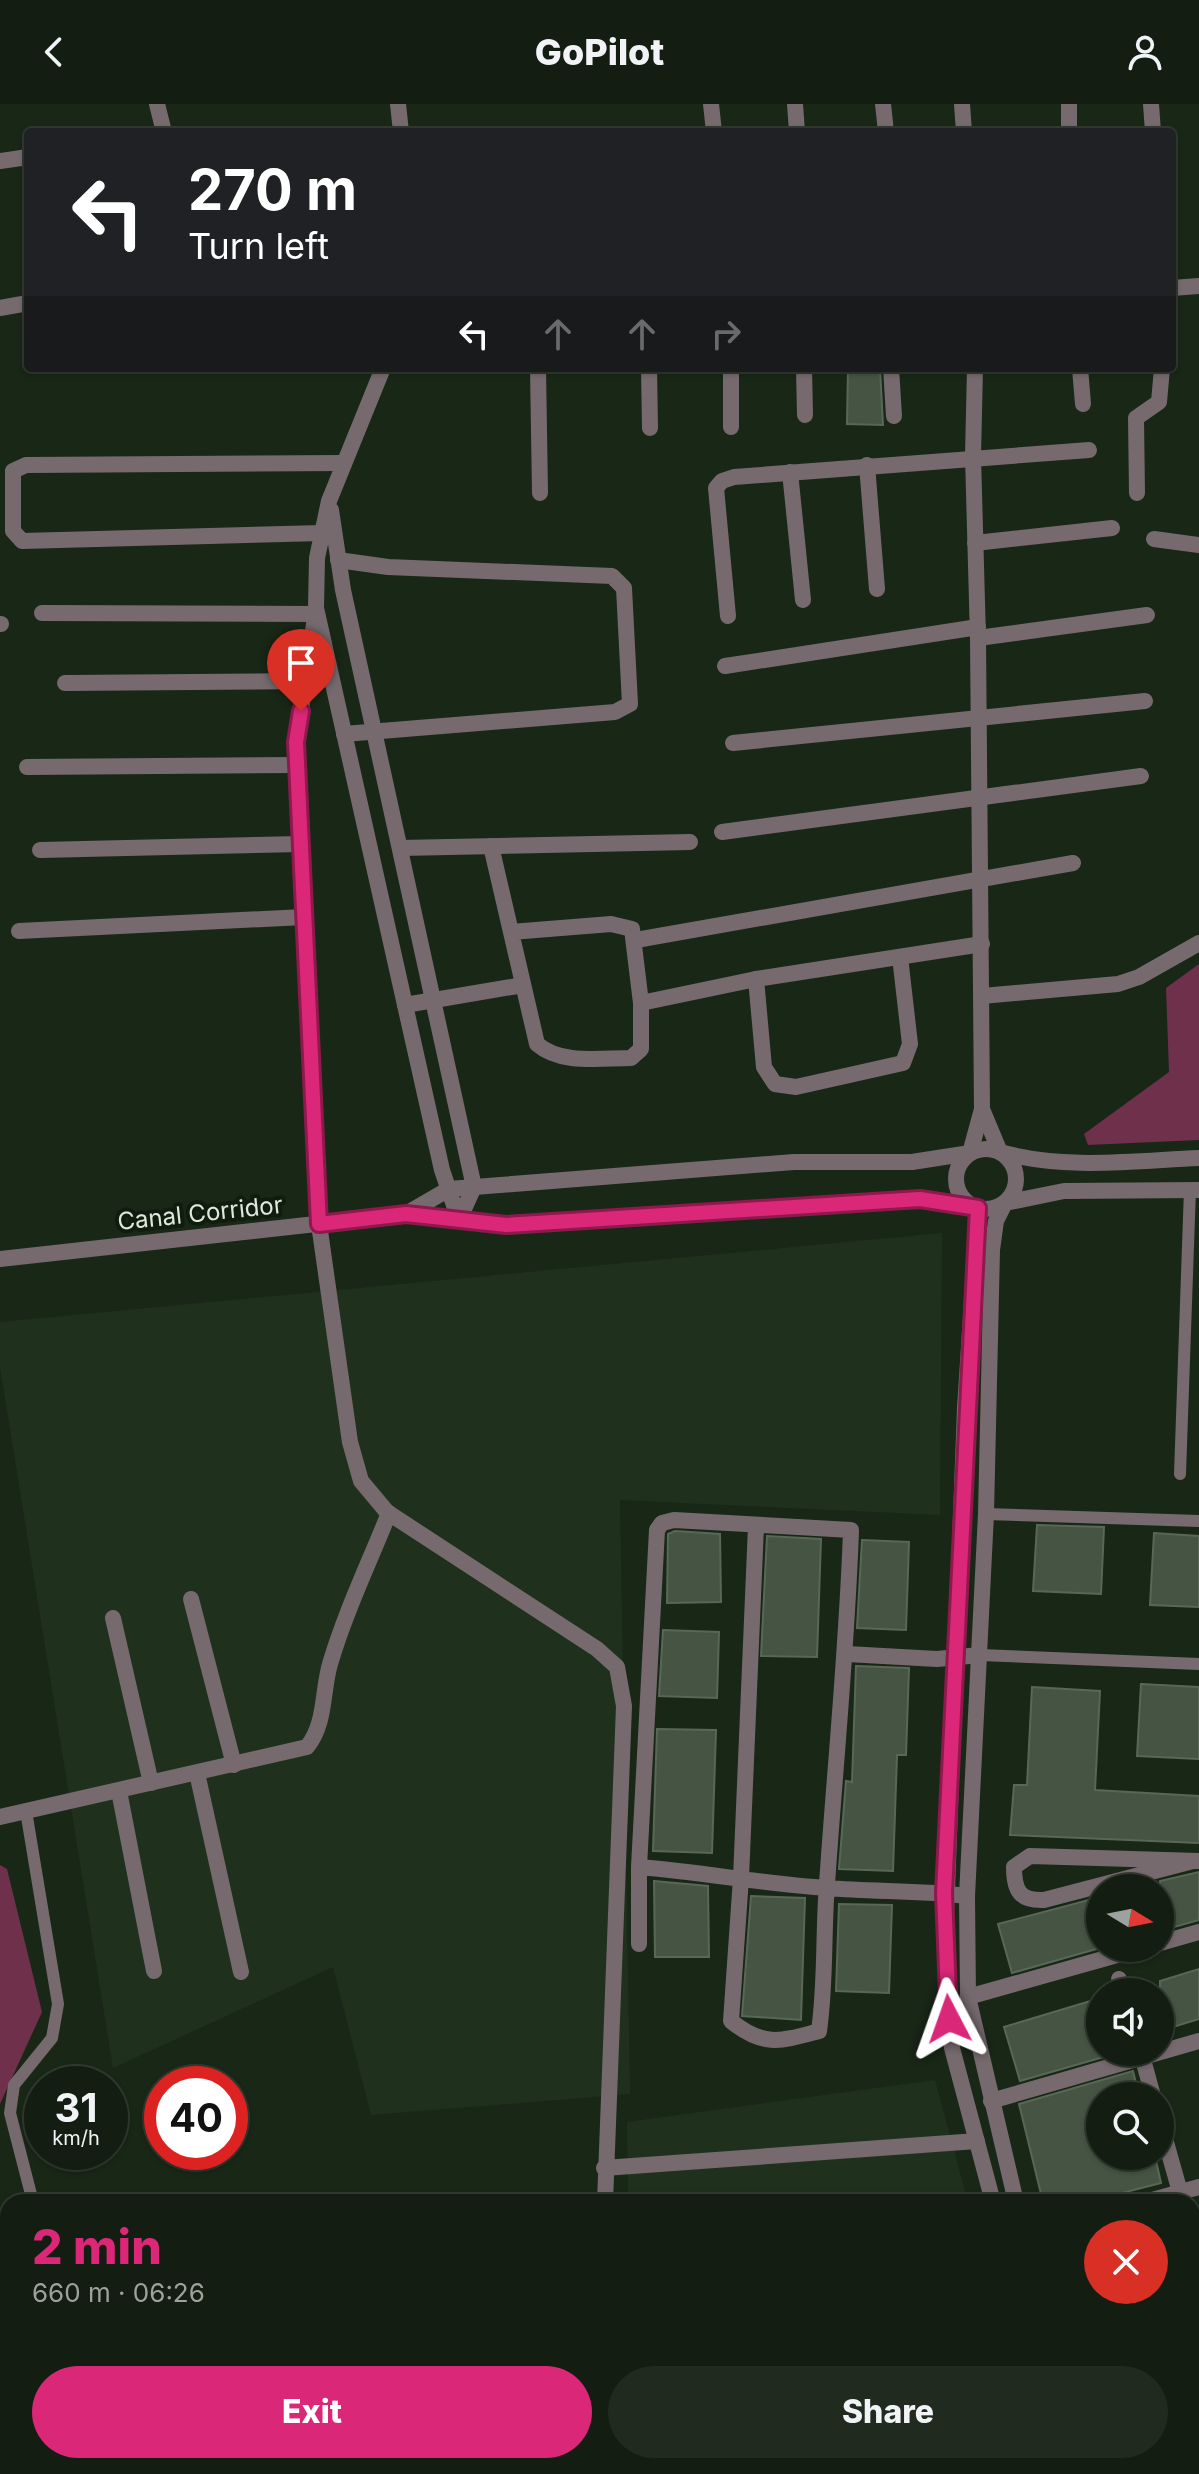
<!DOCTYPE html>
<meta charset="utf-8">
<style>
body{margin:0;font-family:Inter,sans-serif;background:#202a1f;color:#f1f3f6;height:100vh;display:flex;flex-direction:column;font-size:30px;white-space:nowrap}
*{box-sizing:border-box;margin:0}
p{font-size:26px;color:#9da29f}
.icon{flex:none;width:44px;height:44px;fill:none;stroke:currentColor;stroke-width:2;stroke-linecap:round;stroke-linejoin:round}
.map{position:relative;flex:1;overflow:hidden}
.sheet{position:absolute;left:0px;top:2090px;width:1200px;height:280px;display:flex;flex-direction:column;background:#131d11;border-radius:24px 24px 0 0;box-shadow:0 2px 6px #0004,0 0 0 2px #323b31}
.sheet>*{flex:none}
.banner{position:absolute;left:24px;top:24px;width:1152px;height:244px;border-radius:8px;box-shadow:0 2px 6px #0004,0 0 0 2px #323b31;background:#202124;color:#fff;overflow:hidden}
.needle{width:52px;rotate:100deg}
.buttons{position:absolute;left:1086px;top:1770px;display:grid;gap:16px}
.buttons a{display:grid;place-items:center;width:88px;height:88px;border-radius:50%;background:#131d11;box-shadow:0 2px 6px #0004,0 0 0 2px #323b31;font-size:40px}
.speed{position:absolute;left:24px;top:1962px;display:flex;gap:16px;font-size:40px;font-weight:700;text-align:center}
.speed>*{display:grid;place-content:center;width:104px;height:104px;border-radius:50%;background:#131d11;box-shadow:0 2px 6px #0004,0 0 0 2px #323b31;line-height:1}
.speed small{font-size:20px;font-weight:400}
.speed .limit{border:12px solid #d22;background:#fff;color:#111}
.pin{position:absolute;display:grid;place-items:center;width:68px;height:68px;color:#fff;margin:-82px -34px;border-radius:50% 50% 50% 0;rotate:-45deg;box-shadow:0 0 8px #0007}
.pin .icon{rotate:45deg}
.me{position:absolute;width:88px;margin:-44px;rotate:356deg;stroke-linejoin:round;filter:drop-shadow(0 0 6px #0008)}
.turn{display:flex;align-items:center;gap:28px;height:168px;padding:0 32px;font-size:36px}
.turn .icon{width:104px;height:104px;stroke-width:2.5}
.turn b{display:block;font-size:56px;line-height:68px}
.lanes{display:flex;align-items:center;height:76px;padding:0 32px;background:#0003;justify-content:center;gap:40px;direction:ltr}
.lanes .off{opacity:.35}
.round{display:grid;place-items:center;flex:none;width:84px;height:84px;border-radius:42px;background:#202a1f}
.headline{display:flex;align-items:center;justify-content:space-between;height:136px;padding:0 32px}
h1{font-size:48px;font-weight:800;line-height:60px;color:#db2777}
.action{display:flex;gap:16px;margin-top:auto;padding:16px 32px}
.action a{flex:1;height:92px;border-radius:48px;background:#db2777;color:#fff;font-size:32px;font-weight:800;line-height:92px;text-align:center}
.action a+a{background:#202a1f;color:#f1f3f6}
header{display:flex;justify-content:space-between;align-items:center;height:104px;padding:0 32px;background:#131d11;font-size:36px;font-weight:800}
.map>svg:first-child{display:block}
</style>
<header><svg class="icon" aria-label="back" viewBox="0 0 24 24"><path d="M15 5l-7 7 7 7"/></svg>GoPilot<svg class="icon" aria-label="person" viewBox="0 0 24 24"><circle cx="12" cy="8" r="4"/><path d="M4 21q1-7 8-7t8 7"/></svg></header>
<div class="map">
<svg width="1199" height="2370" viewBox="0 0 1199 2370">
<rect width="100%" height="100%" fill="#192717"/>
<g fill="#1f311c">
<polygon points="942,1129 940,1411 620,1396 630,1990 371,2011 333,1863 113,1964 0,1263 0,1218"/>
<polygon points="935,1976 968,2098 628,2098 627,2018"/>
<polygon points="631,2362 1041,2362 1043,2370 631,2370"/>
</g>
<g fill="#6e304a">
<polygon points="1199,860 1199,1036 1088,1041 1084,1030 1169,968 1166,884"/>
<polygon points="0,1761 7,1765 42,1908 0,2000"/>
</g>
<g fill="#455443" stroke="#586856" stroke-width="2">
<polygon points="848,264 880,264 883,321 847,320"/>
<polygon points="1037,1421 1104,1423 1101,1490 1033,1487"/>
<polygon points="675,1427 720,1430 721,1498 667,1499 668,1430"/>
<polygon points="1154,1429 1199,1432 1199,1503 1150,1501"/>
<polygon points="767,1432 821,1435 817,1553 761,1552"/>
<polygon points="862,1436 909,1438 906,1526 857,1524"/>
<polygon points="663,1526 719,1528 717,1594 659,1592"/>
<polygon points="856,1562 909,1564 906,1651 897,1651 893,1767 839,1765 846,1677 852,1678"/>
<polygon points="1141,1580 1199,1583 1199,1655 1137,1652"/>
<polygon points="1032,1583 1100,1587 1095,1686 1199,1692 1199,1739 1010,1731 1014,1681 1027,1681"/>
<polygon points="657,1625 716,1626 712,1749 653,1747"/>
<polygon points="1199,1768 1199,1816 1160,1827 1160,1777"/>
<polygon points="654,1777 708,1782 709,1853 655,1853"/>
<polygon points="751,1792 805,1794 801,1916 742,1912"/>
<polygon points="1100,1793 1100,1844 1012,1869 998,1820"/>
<polygon points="839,1800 892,1801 889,1889 836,1887"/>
<polygon points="1199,1865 1199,1915 1160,1927 1160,1877"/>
<polygon points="1100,1894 1100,1948 1121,1948 1020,1977 1004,1923"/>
<polygon points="1133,1967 1139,1992 1100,1992 1100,2052 1155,2052 1161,2079 1087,2098 1043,2098 1019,2000"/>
</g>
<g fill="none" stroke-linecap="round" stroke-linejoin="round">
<g stroke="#766a6e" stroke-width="12">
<polyline points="1180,1370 1190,1085"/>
<polyline points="986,1410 1199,1417"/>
<polyline points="980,1551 1199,1560"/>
<polyline points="26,1707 58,1900 52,1934 14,1981 10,2009 33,2098"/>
<polyline points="0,2232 8,2232"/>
<polyline points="69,2370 69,2362"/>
</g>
<g stroke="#766a6e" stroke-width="16">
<polyline points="157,0 164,28"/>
<polyline points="711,0 714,28"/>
<polyline points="795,0 797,28"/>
<polyline points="883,0 886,28"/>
<polyline points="1069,0 1069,28"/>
<polyline points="1151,0 1153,28"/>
<polyline points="0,57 28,53"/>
<polyline points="0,204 28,199"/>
<polyline points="538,264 540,389"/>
<polyline points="649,264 650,324"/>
<polyline points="804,264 805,311"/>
<polyline points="891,264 894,312"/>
<polyline points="1080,264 1083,300"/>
<polyline points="731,323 731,264"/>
<polyline points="867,361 877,485"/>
<polyline points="790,368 803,496"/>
<polyline points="1137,389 1136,314 1159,298 1162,264"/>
<polyline points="322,429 22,437 13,427 13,367 26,361 344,359"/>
<polyline points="1154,435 1199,441"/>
<polyline points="975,439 1112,424"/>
<polyline points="338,456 388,463 612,472 624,484 630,600 615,608 344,630"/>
<polyline points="316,507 296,638 319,1120"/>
<polyline points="42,509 315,510"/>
<polyline points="728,512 716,384 722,377 734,373 1089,346"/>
<polyline points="0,520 1,520"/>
<polyline points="978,534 1147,511"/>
<polyline points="725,562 978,523"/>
<polyline points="65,579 305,577"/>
<polyline points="733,639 1145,597"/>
<polyline points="27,663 297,661"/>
<polyline points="722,728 1141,672"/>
<path d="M491,742L537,940C561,961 600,954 631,954L641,945V899L632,825L611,820L511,828"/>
<polyline points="400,744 690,738"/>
<polyline points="40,746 301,740"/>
<polyline points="19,827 304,813"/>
<polyline points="636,836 1073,759"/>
<polyline points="756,875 764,963 775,980 796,983 903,959 910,940 900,853"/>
<polyline points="982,892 1118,880 1139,873 1199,839"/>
<polyline points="641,899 756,875 982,840"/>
<polyline points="405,901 523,881"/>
<path d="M756,1422L741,1774L731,1917C764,1944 782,1937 819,1927C826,1878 823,1830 827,1780C835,1662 847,1545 851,1426L674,1416L662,1419L657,1426L639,1763C702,1768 764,1780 827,1784C874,1788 921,1786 967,1792"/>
<polyline points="191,1495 234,1661"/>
<polyline points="113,1514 151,1679"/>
<polyline points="847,1550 937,1555 980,1551"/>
<polyline points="197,1669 241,1868"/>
<polyline points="119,1687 154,1867"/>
<path d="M0,1713L307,1643C326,1620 322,1587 330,1560C345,1509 369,1459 389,1409"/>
<path d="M1193,1757L1044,1796C1020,1797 1014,1787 1014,1763L1030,1752L1199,1757"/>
<polyline points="639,1763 639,1840"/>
<polyline points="1160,1839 1199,1828"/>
<polyline points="1119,1875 1123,1888"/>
<polyline points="968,1893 1142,1844"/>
<polyline points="1141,1948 1153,1992"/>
<polyline points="991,1997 1199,1937"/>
<polyline points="1160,2017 1180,2088"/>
<polyline points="604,2064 977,2037"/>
<polyline points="1145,2098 1199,2083"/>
<polyline points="1192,2220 1199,2219"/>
<polyline points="1001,2370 1063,2364"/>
</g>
<g stroke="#766a6e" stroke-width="16">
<polyline points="398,0 401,28"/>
<polyline points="962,0 964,28"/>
<polyline points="1172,184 1199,182"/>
<polyline points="383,264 329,397 317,454 316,504 442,1066 459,1116"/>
<polyline points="331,406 343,486 474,1083 459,1116"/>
<path d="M982,1005L1000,1048C1065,1066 1132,1057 1199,1054"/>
<circle cx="986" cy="1075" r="30"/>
<polyline points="406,1110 449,1085 794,1058 912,1058 970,1049 982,1005 978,534 973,352 975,264"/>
<polyline points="319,1120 350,1338 361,1377 387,1408 597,1545 617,1563 624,1602 605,2098"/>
<polyline points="0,1155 406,1110 506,1121 920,1095 978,1104 965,1304 945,1838 952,1944 993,2098"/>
<polyline points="1016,2098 968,1893 967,1792 986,1410 992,1146 996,1117 1005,1099 1064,1087 1199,1086"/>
<polyline points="608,2362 608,2370"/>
<polyline points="1063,2362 1065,2370"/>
<polyline points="1084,2362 1086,2370"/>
</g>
</g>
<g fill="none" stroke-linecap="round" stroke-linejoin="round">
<defs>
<polyline id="route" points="301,607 296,638 319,1120 406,1110 506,1121 920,1095 978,1104 944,1789 949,1915"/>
</defs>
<use href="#route" stroke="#8e194d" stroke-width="20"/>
<use href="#route" stroke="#db2777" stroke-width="14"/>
</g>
<g text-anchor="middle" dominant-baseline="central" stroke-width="8" stroke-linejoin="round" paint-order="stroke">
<g font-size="24" fill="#dfe8dd" stroke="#101d0e">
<text transform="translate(200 1109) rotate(-6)">Canal Corridor</text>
</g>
</g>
</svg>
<div class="buttons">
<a><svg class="needle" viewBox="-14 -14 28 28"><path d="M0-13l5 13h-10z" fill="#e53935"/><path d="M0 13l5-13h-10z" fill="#9da29f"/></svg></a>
<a><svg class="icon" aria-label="sound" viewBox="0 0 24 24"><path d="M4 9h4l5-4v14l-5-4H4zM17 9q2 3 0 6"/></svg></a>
<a><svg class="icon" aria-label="search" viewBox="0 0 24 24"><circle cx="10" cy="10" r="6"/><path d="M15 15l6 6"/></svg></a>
</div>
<div class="speed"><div>31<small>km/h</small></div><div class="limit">40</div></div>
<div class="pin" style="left:301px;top:607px;background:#d93025"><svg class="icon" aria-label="arrive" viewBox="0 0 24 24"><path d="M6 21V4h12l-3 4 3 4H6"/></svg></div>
<svg class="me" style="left:949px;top:1915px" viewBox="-20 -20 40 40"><path d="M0-17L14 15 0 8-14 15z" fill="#db2777" stroke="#fff" stroke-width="4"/></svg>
<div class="banner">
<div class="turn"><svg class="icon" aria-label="left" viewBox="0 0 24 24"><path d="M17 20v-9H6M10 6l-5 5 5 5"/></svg><div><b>270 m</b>Turn left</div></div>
<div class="lanes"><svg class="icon" aria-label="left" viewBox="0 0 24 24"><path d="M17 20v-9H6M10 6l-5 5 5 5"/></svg><svg class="icon off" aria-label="ahead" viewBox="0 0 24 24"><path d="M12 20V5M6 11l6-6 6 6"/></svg><svg class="icon off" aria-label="ahead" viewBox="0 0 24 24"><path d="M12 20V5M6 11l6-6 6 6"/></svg><svg class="icon off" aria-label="right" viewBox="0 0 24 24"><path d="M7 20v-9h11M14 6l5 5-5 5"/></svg></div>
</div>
<section class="sheet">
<div class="headline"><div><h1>2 min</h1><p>660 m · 06:26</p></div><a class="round" style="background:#d93025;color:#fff"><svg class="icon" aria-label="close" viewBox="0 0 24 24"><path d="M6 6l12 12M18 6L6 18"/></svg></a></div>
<div class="action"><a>Exit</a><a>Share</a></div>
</section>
</div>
